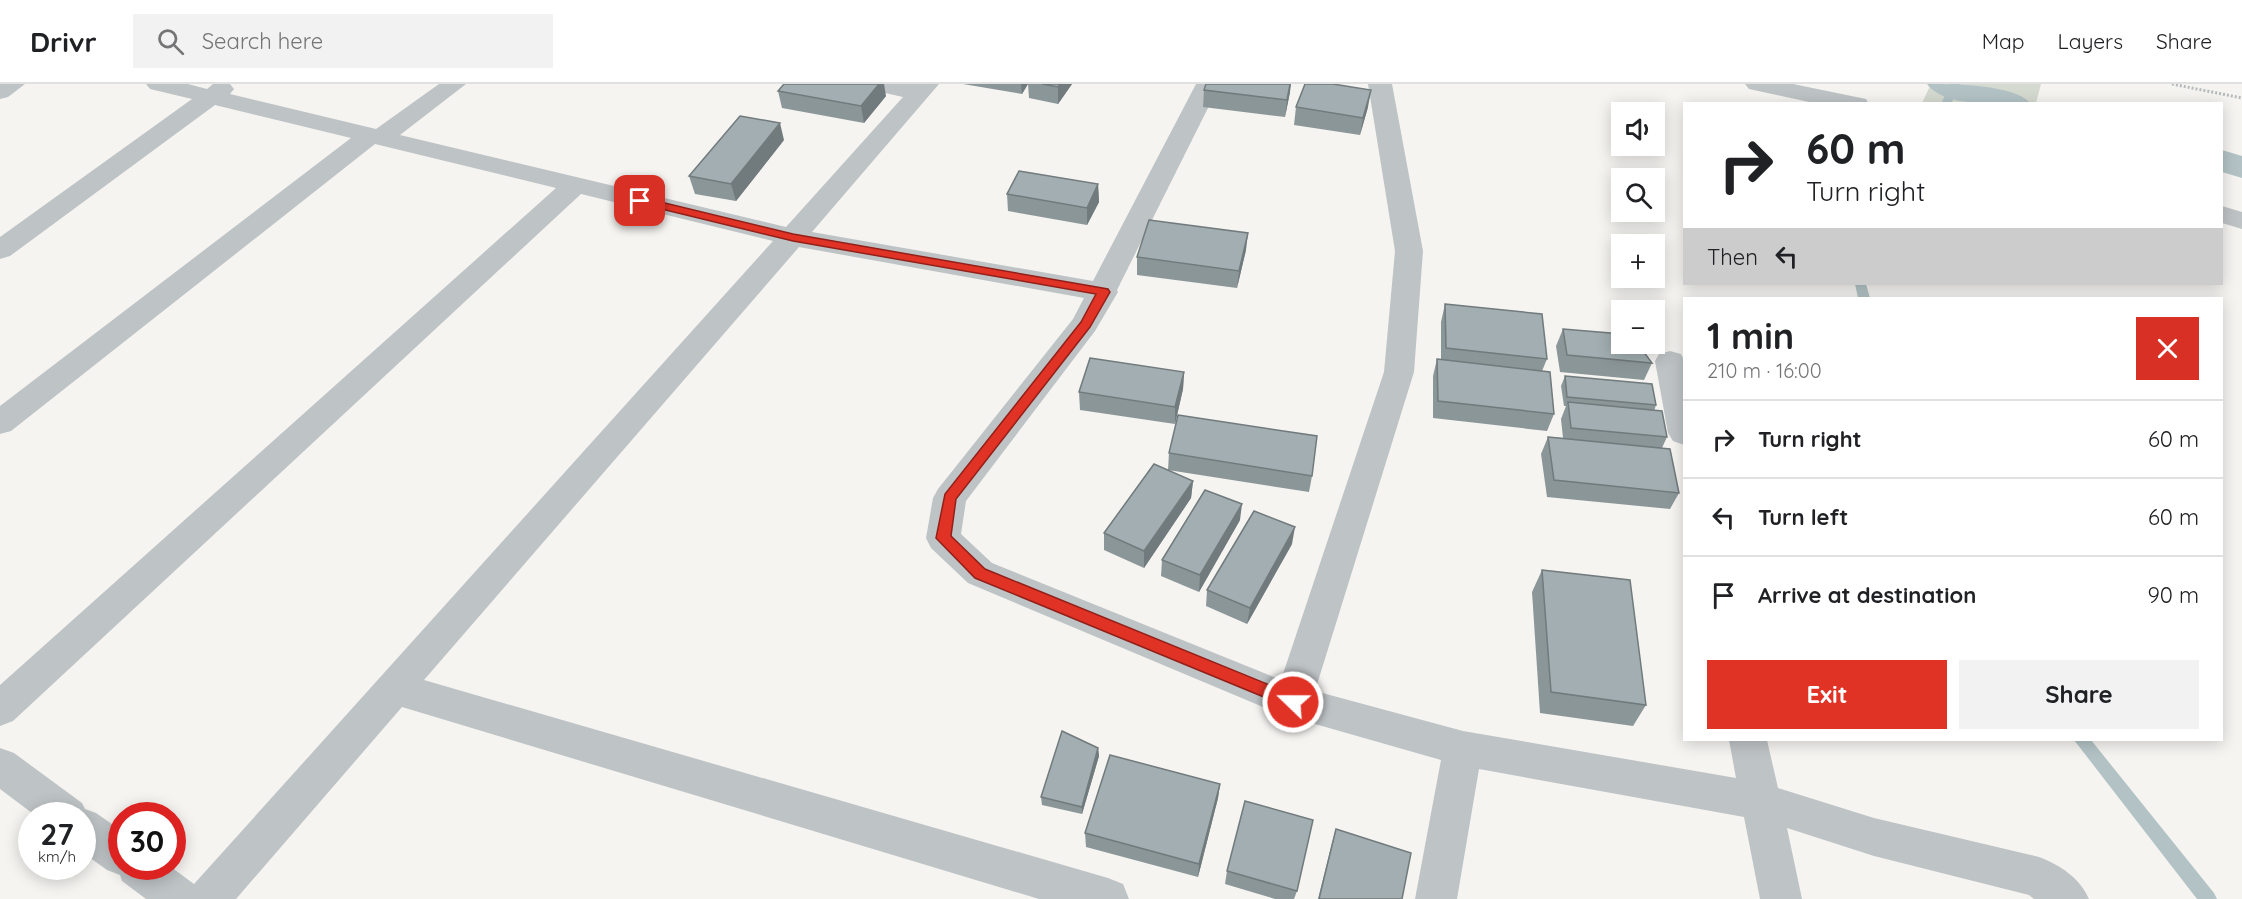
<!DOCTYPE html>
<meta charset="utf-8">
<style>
body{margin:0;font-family:Quicksand,sans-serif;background:#f2f2f2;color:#202124;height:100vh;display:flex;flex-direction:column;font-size:22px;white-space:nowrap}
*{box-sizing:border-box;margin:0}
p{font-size:20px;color:#757577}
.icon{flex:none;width:33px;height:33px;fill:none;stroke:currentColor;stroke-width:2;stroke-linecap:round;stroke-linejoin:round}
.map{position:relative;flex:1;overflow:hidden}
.sheet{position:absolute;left:1683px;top:213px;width:540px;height:444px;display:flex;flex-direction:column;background:#fff;border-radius:0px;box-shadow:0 3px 15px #0003}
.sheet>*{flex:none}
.top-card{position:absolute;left:1683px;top:18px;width:540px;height:183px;border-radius:0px;box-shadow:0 3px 15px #0003;background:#fff;color:#202124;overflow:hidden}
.tools{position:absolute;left:1611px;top:18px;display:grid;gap:12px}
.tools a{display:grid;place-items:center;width:54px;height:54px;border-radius:0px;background:#fff;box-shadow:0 3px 15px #0003;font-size:30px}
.speed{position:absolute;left:18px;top:718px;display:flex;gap:12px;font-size:30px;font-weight:700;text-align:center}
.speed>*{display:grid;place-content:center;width:78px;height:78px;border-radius:50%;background:#fff;box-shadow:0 3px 15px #0003;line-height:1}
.speed small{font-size:15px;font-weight:400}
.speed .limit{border:9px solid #d22;background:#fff;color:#111}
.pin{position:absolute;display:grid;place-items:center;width:51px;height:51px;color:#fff;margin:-26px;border-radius:12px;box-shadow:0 3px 9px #0006}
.me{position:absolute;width:66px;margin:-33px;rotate:292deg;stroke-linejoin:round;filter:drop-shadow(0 0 4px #0008)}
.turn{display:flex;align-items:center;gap:21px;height:126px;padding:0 24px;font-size:27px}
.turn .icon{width:78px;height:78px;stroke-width:2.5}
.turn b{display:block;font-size:42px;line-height:51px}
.then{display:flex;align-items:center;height:57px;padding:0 24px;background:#0003;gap:12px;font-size:22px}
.round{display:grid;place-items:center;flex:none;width:63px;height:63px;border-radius:0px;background:#f2f2f2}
.headline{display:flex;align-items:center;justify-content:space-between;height:102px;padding:0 24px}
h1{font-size:36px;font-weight:800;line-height:45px}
.cta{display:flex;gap:12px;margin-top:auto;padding:12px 24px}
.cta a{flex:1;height:69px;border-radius:0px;background:#e13226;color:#fff;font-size:24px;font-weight:800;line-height:69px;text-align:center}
.cta a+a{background:#f2f2f2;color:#202124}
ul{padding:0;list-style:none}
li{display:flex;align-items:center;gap:18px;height:78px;padding:0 24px;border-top:2px solid #e0e0e0}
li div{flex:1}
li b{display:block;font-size:22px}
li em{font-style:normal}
header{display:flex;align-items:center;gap:36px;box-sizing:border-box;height:84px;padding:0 30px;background:#fff;border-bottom:2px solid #e0e0e0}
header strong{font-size:28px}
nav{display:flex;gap:33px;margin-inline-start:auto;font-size:21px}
.search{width:420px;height:54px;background:#f2f2f2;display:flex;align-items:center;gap:15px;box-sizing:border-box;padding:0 21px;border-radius:0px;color:#757577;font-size:22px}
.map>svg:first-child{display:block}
</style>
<header>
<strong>Drivr</strong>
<div class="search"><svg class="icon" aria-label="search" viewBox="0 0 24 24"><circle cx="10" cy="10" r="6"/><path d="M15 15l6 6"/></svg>Search here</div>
<nav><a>Map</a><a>Layers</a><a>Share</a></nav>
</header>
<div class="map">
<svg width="2242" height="815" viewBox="0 0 2242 815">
<rect width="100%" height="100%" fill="#f5f4f1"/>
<polygon fill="#d5dad0" points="1931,0 2041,0 2036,19 1922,19"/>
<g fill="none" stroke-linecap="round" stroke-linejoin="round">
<g fill="#b3c3c5" fill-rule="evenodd">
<polygon points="1950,0 1960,0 1951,20 1941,20"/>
<polygon points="1855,200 1866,200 1870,214 1858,214"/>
<polygon points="2074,656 2091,656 2214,809 2217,815 2197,815"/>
</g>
<g fill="#b3c3c5" fill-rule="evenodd">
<path d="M1927,0C1952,0 2016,0 2031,20C2004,20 1944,24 1927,0Z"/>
<polygon points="2222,66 2242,72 2242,94 2222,88"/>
</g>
<polyline stroke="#b6babc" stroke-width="3" stroke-dasharray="2 2" stroke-linecap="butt" points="2172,0 2242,14"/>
<g fill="#bec3c5" fill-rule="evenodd">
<polygon points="0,0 25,0 8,13 0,15"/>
<path d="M146,0H188L207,5L213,0H230L234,5L230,10L376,45L439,0H466L400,51L786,143L903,13L867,5L863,0H939L812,148L1093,197L1196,0H1220L1117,206L1118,208L1095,247L966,417L961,450L992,479L1281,596L1384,288L1395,167L1368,0H1392L1423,167L1414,288L1315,607L1463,647L1736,694L1729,656H1767L1778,704L1874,734L2039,773C2060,781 2080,794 2089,815H2034L2029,811L1874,772L1787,744L1802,815H1760L1744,733L1479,685L1457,815H1415L1441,676L1280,630L968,499L931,464L926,454L933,414L938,405L1073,235L1084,214L799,163L424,596L1108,794L1123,800L1129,815H1039L402,623L236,815H146L122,797L120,791L107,786L82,768V732H36L0,705V664L14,669L82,719L85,725L96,729L122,747V783H171L194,800L773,157L581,110L13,637L0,642V601L556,104L375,60L11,347L0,350V322L351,54L215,21L10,172L0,175V153L192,15L150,5Z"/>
<polygon points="1745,0 1793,0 1866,15 1869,20 1818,20 1749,5"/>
<polygon points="2222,122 2242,128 2242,145 2222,139"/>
<polygon points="1670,267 1681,270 1684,276 1684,361 1673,357 1668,349 1655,277 1659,270"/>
</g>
</g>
<g fill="#8b9698">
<polygon points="963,0 1072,0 1058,20 1029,14 1028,0 1022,10"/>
<polygon points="1204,6 1290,8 1285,33 1203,23"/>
<polygon points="778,7 886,12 864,39 782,24"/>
<polygon points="1296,23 1368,23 1360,51 1294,41"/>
<polygon points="784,56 736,117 695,110 689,92"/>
<polygon points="1098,100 1099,118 1087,141 1008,127 1007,110"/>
<polygon points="1246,166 1237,204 1137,191 1137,173"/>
<polygon points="1445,220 1547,275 1542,287 1554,330 1547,347 1433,334 1433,292 1437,275 1441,276 1441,238"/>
<polygon points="1563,245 1652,279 1644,296 1560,288 1556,262"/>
<polygon points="1184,288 1183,305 1175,340 1080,326 1079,308"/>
<polygon points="1565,292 1656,321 1654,327 1667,353 1662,364 1679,409 1670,425 1547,413 1541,370 1548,353 1563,354 1561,335 1566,322 1564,322 1561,302"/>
<polygon points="1169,369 1312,392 1309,408 1168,386"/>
<polygon points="1193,397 1191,414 1144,484 1104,466 1104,449"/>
<polygon points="1240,436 1199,508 1161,492 1162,476"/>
<polygon points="1292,460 1247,540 1206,522 1207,506"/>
<polygon points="1542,486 1646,621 1633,642 1540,629 1532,508"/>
<polygon points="1098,664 1099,672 1082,730 1042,721 1041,713"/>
<polygon points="1220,700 1218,714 1198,793 1086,763 1085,749"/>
<polygon points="1336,745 1402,815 1318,815 1332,759"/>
<polygon points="1227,787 1297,807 1294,815 1275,815 1225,800"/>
</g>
<g fill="#717a7c">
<polygon points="879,0 884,0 886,12 864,39 861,22"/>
<polygon points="1021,0 1028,0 1022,10"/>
<polygon points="1060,0 1072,0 1058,20 1058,3"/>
<polygon points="1290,0 1291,0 1290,8 1285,33 1287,16"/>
<polygon points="1371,6 1368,23 1360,51 1363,34"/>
<polygon points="780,39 784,56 736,117 731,100"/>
<polygon points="1098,100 1099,118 1087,141 1087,124"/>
<polygon points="1248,149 1246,166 1237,204 1239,187"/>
<polygon points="1184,288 1183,305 1175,340 1175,323"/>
<polygon points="1193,397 1191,414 1144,484 1144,467"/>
<polygon points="1242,420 1240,436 1199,508 1200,491"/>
<polygon points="1295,443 1292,460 1247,540 1250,524"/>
<polygon points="1098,664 1099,672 1082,730 1082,723"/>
<polygon points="1220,700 1218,714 1198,793 1199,780"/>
</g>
<g fill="#a2aeb1" stroke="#717a7c" stroke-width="1.5">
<polygon points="784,0 879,0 861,22 778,7"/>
<polygon points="1042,0 1060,0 1058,3"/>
<polygon points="1206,0 1290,0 1287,16 1204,6"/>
<polygon points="1305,0 1333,0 1371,6 1363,34 1296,23"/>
<polygon points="740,32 780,39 731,100 689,92"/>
<polygon points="1019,87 1098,100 1087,124 1007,110"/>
<polygon points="1149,136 1248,149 1239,187 1137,173"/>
<polygon points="1445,220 1542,230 1547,275 1446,264"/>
<polygon points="1563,245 1622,250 1622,260 1638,260 1652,279 1567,271"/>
<polygon points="1090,274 1184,288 1175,323 1079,308"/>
<polygon points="1437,275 1550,288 1554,330 1438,317"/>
<polygon points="1565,292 1652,300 1656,321 1567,313"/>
<polygon points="1568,318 1662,327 1667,353 1571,344"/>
<polygon points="1178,331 1317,352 1312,392 1169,369"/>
<polygon points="1548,353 1670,365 1679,409 1554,396"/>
<polygon points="1154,380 1193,397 1144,467 1104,449"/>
<polygon points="1205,406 1242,420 1200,491 1162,476"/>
<polygon points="1254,427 1295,443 1250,524 1207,506"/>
<polygon points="1542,486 1630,496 1646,621 1551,608"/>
<polygon points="1062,647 1098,664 1082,723 1041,713"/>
<polygon points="1110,671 1220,700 1199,780 1085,749"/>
<polygon points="1245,717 1313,736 1297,807 1227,787"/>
<polygon points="1336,745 1411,769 1402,815 1319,815"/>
</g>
<polygon fill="#e13226" stroke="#922019" stroke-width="1.5" points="640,113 793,150 1108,205 1110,208 1090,243 956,415 951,452 985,485 1299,613 1301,618 1299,623 1288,623 975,494 936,454 945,410 1081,238 1096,210 793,157 637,119 635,117"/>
</svg>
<div class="tools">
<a><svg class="icon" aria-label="sound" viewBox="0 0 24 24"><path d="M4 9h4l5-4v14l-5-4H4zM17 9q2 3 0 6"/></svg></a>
<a><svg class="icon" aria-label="search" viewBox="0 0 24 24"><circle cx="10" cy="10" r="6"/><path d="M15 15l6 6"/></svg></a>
<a>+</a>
<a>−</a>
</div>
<div class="speed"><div>27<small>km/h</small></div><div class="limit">30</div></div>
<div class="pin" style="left:640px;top:117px;background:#d93025"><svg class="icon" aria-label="arrive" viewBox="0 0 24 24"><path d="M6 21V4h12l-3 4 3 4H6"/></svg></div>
<svg class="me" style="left:1293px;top:618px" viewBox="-20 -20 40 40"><circle r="17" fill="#e13226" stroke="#fff" stroke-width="3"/><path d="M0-11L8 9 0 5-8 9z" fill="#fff"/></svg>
<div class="top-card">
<div class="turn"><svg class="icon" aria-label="right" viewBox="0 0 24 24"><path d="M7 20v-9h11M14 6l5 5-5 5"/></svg><div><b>60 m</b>Turn right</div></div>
<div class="then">Then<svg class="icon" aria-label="left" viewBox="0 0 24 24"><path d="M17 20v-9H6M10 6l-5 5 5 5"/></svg></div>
</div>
<section class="sheet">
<div class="headline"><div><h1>1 min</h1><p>210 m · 16:00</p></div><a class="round" style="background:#d93025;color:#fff"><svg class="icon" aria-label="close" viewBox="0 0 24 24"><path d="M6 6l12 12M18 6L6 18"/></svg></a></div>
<ul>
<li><svg class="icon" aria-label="right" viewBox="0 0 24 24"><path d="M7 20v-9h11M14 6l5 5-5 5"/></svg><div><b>Turn right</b></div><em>60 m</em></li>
<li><svg class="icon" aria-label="left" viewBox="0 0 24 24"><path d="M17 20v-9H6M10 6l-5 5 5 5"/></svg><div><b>Turn left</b></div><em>60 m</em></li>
<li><svg class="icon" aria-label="arrive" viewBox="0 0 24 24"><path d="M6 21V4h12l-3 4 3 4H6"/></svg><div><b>Arrive at destination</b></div><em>90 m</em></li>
</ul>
<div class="cta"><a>Exit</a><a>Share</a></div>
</section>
</div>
